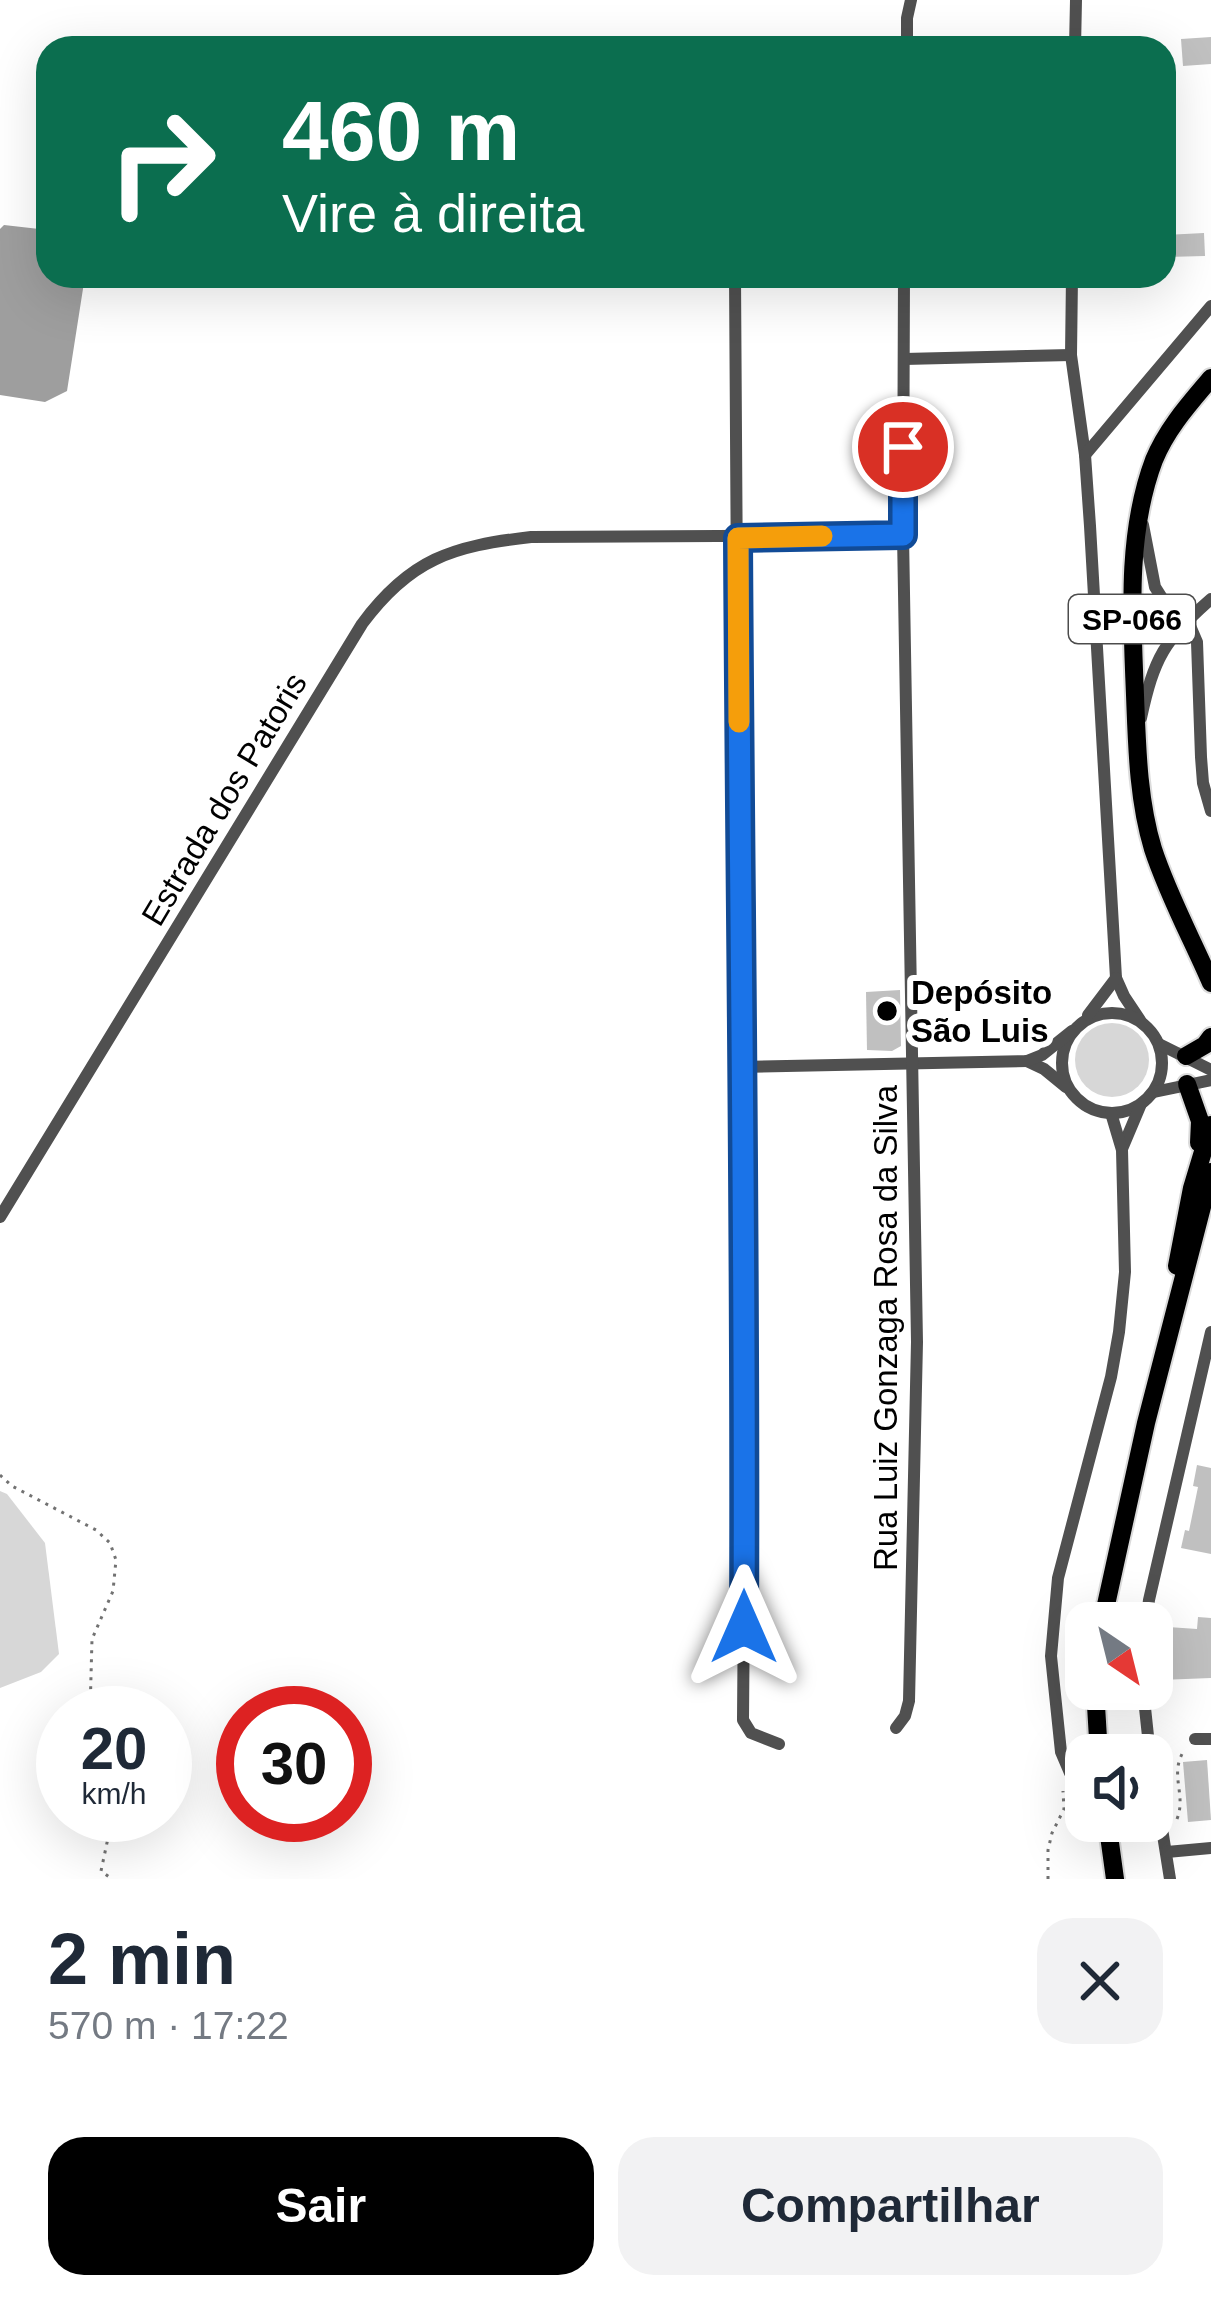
<!DOCTYPE html>
<html lang="pt">
<meta charset="utf-8">
<style>
body{margin:0;font-family:Arial,sans-serif;background:#f2f2f3;color:#1f2937;height:100vh;display:flex;flex-direction:column;font-size:45px;white-space:nowrap}
*{box-sizing:border-box;margin:0}
p{font-size:39px;color:#747a83}
.icon{flex:none;width:66px;height:66px;fill:none;stroke:currentColor;stroke-width:2;stroke-linecap:round;stroke-linejoin:round}
.map{position:relative;height:1879px;overflow:hidden}
.side{display:flex;flex-direction:column;background:#fff;flex:1}
.side>*{flex:none}
.hud{position:absolute;left:36px;top:36px;width:1140px;height:252px;border-radius:36px;box-shadow:0 12px 48px #0002;background:#0b6e4f;color:#fff;overflow:hidden}
.needle{width:78px;rotate:145deg}
.controls{position:absolute;left:1065px;top:1602px;display:grid;gap:24px}
.controls a{display:grid;place-items:center;width:108px;height:108px;border-radius:24px;background:#fff;box-shadow:0 12px 48px #0002;font-size:60px}
.speed{position:absolute;left:36px;top:1686px;display:flex;gap:24px;font-size:60px;font-weight:700;text-align:center}
.speed>*{display:grid;place-content:center;width:156px;height:156px;border-radius:50%;background:#fff;box-shadow:0 12px 48px #0002;line-height:1}
.speed small{font-size:30px;font-weight:400}
.speed .limit{border:18px solid #d22;background:#fff;color:#111}
.pin{position:absolute;display:grid;place-items:center;width:102px;height:102px;color:#fff;margin:-51px;border:6px solid #fff;border-radius:50%;box-shadow:0 3px 12px #0007}
.me{position:absolute;width:132px;margin:-66px;rotate:0deg;stroke-linejoin:round;filter:drop-shadow(0 0 9px #0008)}
.turn{display:flex;align-items:center;gap:42px;height:252px;padding:0 48px;font-size:54px}
.turn .icon{width:156px;height:156px;stroke-width:2.5}
.turn b{display:block;font-size:84px;line-height:102px}
.round{display:grid;place-items:center;flex:none;width:126px;height:126px;border-radius:36px;background:#f2f2f3}
.head{display:flex;align-items:center;justify-content:space-between;height:204px;padding:0 48px}
h1{font-size:72px;font-weight:600;line-height:90px}
.primary-button{display:flex;gap:24px;margin-top:auto;padding:24px 48px}
.primary-button a{flex:1;height:138px;border-radius:36px;background:#000;color:#fff;font-size:48px;font-weight:600;line-height:138px;text-align:center}
.primary-button a+a{background:#f2f2f3;color:#1f2937}
.map>svg:first-child{display:block}
</style>
<div class="map">
<svg width="1211" height="1879" viewBox="0 0 1211 1879">
<rect width="100%" height="100%" fill="#fff"/>
<g fill="#d7d7d7">
<circle cx="1112" cy="1060" r="37"/>
<polygon points="0,1491 7,1494 45,1543 59,1654 41,1672 0,1688"/>
</g>
<polygon fill="#9e9e9e" points="4,225 48,230 48,276 85,276 67,391 45,402 0,395 0,229"/>
<g fill="#c0c0c0">
<polygon points="1211,37 1211,64 1183,66 1181,39"/>
<polygon points="1204,233 1205,256 1166,257 1165,235"/>
<polygon points="900,990 901,1046 892,1051 867,1050 866,992"/>
<polygon points="1197,1465 1211,1468 1211,1554 1181,1548 1185,1530 1189,1531 1198,1487 1193,1486"/>
<polygon points="1198,1617 1211,1618 1211,1678 1160,1680 1160,1649 1167,1649 1168,1627 1197,1629"/>
<polygon points="1207,1760 1211,1820 1188,1822 1183,1762"/>
</g>
<g fill="none" stroke-linecap="round" stroke-linejoin="round">
<defs>
<g id="primary">
<path d="M1211,378C1190,403 1167,428 1154,460C1126,534 1132,618 1135,695C1137,746 1138,800 1153,849C1168,895 1192,939 1211,983"/>
<polyline points="1186,1056 1205,1045 1211,1037"/>
<polyline points="1187,1084 1200,1121 1199,1143"/>
<polyline points="1177,1266 1192,1188 1211,1125"/>
<polyline points="1102,1623 1146,1423 1211,1172"/>
<polyline points="1095,1689 1099,1755"/>
<polyline points="1107,1821 1115,1879"/>
</g>
</defs>
<use href="#primary" stroke="#dbdbdb" stroke-width="22"/>
<g stroke="#727272" stroke-width="3" stroke-dasharray="3 6" stroke-linecap="butt">
<polyline points="0,1475 12,1486 96,1530 110,1543 116,1560 113,1591 92,1639 90,1713"/>
<polyline points="104,1815 108,1838 101,1871 112,1879"/>
<path d="M1177,1819C1187,1794 1168,1774 1185,1749"/>
<polyline points="1048,1879 1048,1850 1052,1833 1064,1809 1063,1791"/>
</g>
<g stroke="#505050" stroke-width="12">
<polyline points="907,48 907,18 911,0"/>
<polyline points="1075,48 1076,0"/>
<polyline points="735,276 740,1067 746,1349 743,1720 751,1733 779,1744"/>
<polyline points="1072,276 1071,355 1085,455 1090,526 1116,978 1124,996 1140,1020"/>
<polyline points="904,359 1071,355"/>
<polyline points="1085,455 1211,306"/>
<polyline points="1143,525 1155,587 1162,598 1188,621 1197,642 1201,757 1203,783 1211,811"/>
<path d="M1141,718C1154,658 1164,640 1211,599"/>
<circle cx="1112" cy="1063" r="50"/>
<polyline points="1088,1015 1116,978"/>
<polyline points="1159,1044 1211,1070"/>
<polyline points="1027,1061 1044,1069 1066,1087"/>
<polyline points="740,1067 1027,1061 1042,1055 1072,1031"/>
<polyline points="1154,1092 1211,1080"/>
<polyline points="1122,1149 1141,1104"/>
<path d="M0,1217L362,624C410,559 452,546 531,537L903,535"/>
<polyline points="1146,1623 1149,1600 1211,1332"/>
<polyline points="1143,1689 1150,1755"/>
<polyline points="896,1728 905,1716 909,1701 917,1342 903,535 904,276"/>
<polyline points="1195,1739 1211,1739"/>
<polyline points="1152,1766 1170,1879"/>
<polyline points="1086,1795 1070,1773 1061,1752 1051,1656 1058,1578 1111,1377 1119,1332 1125,1272 1122,1150 1111,1113"/>
<polyline points="1167,1852 1211,1848"/>
</g>
<use href="#primary" stroke="#000" stroke-width="18"/>
</g>
<g fill="none" stroke-linecap="round" stroke-linejoin="round">
<defs>
<path id="route" d="M744,1627C746,1264 740,901 738,538L903,535V447"/>
</defs>
<use href="#route" stroke="#114b97" stroke-width="30"/>
<use href="#route" stroke="#1a73e8" stroke-width="21"/>
<polyline stroke="#f59e0b" stroke-width="21" points="739,722 738,538 822,536"/>
</g>
<circle fill="#000" stroke="#fff" stroke-width="4.5" cx="887" cy="1011" r="12"/>
<g text-anchor="middle" dominant-baseline="central" stroke-width="12" stroke-linejoin="round" paint-order="stroke">
<rect fill="#fff" stroke="#4c4c4c" stroke-width="3" x="1069" y="595" width="126" height="48" rx="9"/>
<g font-size="30" font-weight="bold" fill="#000">
<text x="1132" y="619">SP-066</text>
</g>
<g font-size="33" fill="#000" stroke="#fff">
<text transform="translate(224 799) rotate(-59)">Estrada dos Patoris</text>
<text transform="translate(885 1328) rotate(-90)">Rua Luiz Gonzaga Rosa da Silva</text>
</g>
<g font-size="33" font-weight="bold" fill="#000" stroke="#fff" text-anchor="start">
<text x="911" y="992">Depósito<tspan x="911" dy="38">São Luis</tspan></text>
</g>
</g>
</svg>
<div class="controls">
<a><svg class="needle" viewBox="-14 -14 28 28"><path d="M0-13l5 13h-10z" fill="#e53935"/><path d="M0 13l5-13h-10z" fill="#747a83"/></svg></a>
<a><svg class="icon" aria-label="sound" viewBox="0 0 24 24"><path d="M4 9h4l5-4v14l-5-4H4zM17 9q2 3 0 6"/></svg></a>
</div>
<div class="speed"><div>20<small>km/h</small></div><div class="limit">30</div></div>
<div class="pin" style="left:903px;top:447px;background:#d93025"><svg class="icon" aria-label="arrive" viewBox="0 0 24 24"><path d="M6 21V4h12l-3 4 3 4H6"/></svg></div>
<svg class="me" style="left:744px;top:1627px" viewBox="-20 -20 40 40"><path d="M0-17L14 15 0 8-14 15z" fill="#1a73e8" stroke="#fff" stroke-width="4"/></svg>
<div class="hud">
<div class="turn"><svg class="icon" aria-label="right" viewBox="0 0 24 24"><path d="M7 20v-9h11M14 6l5 5-5 5"/></svg><div><b>460 m</b>Vire à direita</div></div>
</div>
</div>
<section class="side">
<div class="head"><div><h1>2 min</h1><p>570 m · 17:22</p></div><a class="round"><svg class="icon" aria-label="close" viewBox="0 0 24 24"><path d="M6 6l12 12M18 6L6 18"/></svg></a></div>
<div class="primary-button"><a>Sair</a><a>Compartilhar</a></div>
</section>
